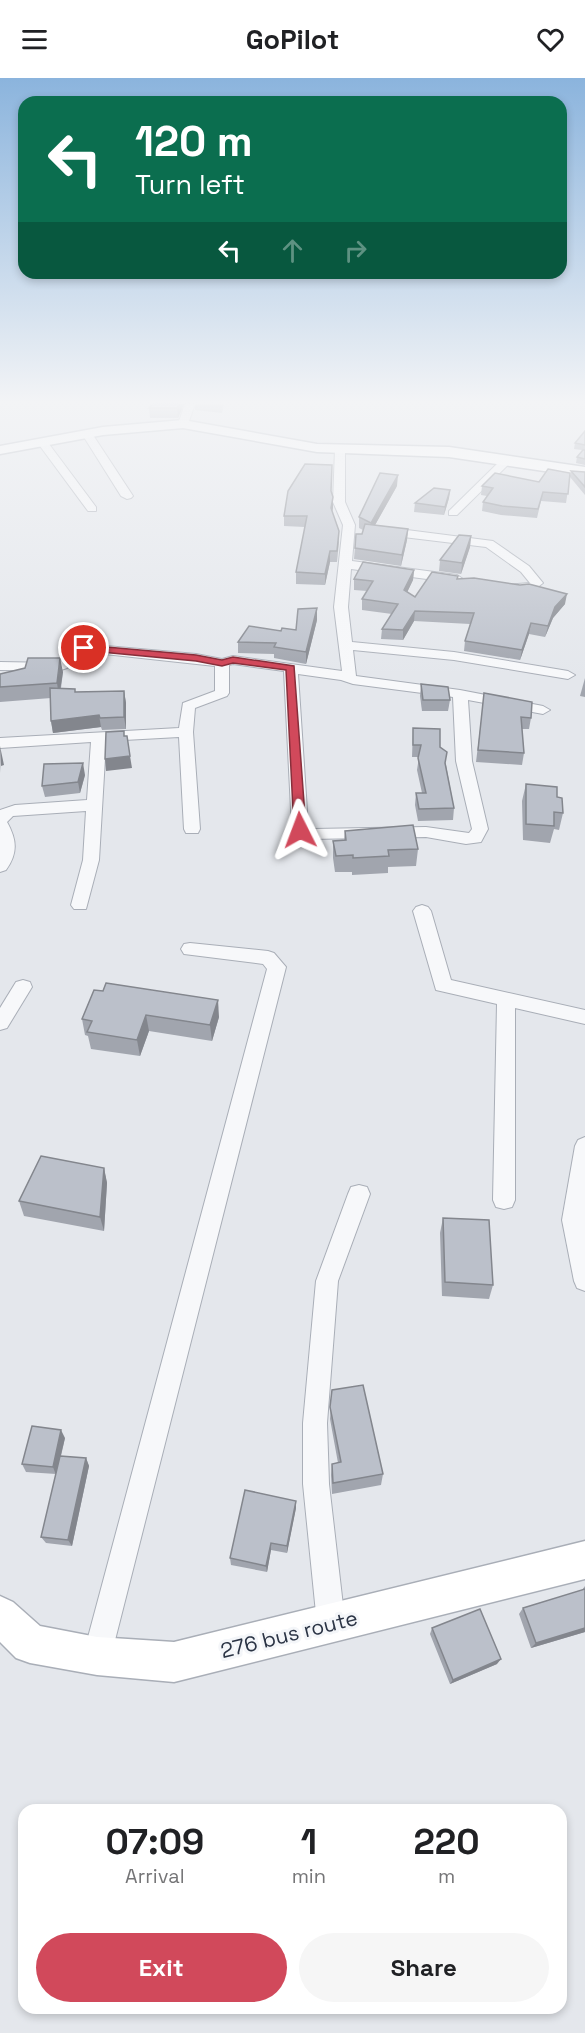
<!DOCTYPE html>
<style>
body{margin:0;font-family:"Space Grotesk",sans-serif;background:#f6f6f6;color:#202124;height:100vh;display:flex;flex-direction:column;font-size:22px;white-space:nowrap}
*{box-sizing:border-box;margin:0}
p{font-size:20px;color:#757577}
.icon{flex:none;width:33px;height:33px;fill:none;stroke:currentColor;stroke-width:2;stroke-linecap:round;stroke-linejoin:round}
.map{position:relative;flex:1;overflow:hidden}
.details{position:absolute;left:18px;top:1726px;width:549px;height:210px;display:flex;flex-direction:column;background:#fff;border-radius:18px;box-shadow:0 3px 9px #0003}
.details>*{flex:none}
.hud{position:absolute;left:18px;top:18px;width:549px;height:183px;border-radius:18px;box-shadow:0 3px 9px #0003;background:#0b6e4f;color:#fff;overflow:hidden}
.pin{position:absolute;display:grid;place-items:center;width:51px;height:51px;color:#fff;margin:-26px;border:3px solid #fff;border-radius:50%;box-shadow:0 2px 6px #0007}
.me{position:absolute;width:66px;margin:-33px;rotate:357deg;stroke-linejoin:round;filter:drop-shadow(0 0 4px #0008)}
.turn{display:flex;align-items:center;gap:21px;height:126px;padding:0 18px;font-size:27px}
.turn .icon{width:78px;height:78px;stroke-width:2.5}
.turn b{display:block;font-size:42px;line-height:51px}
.lanes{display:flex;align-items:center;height:57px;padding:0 18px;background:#0003;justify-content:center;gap:30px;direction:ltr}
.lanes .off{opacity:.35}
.eta{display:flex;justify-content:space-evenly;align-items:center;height:102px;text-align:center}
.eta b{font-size:36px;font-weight:800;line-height:42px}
.action{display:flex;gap:12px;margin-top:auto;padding:12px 18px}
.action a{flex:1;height:69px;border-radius:36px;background:#d1495b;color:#fff;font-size:24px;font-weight:800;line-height:69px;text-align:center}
.action a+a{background:#f6f6f6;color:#202124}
header{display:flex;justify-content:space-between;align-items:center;height:78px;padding:0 18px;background:#fff;font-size:27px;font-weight:800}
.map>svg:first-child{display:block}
</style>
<header><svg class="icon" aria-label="menu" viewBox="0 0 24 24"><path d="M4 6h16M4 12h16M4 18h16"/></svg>GoPilot<svg class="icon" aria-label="heart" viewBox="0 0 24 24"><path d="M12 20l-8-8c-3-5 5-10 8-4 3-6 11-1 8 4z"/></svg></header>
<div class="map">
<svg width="585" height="1955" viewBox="0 0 585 1955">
<rect width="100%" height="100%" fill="#e4e7ec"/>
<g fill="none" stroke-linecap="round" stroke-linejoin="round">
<defs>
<g id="street">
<polygon points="185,326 195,326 188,346 183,349 178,346"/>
<polygon points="87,353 91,354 133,418 131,420 127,421 121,418 82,356"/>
<polygon points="42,361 46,362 96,429 96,433 88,433 37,364"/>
<path d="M340,368L345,371V424L355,447L352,483L457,497L463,501L457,505L351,491L348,529L352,564L454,574L568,593L575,597L568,601L454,582L353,572L356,598L460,612L543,628L550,632L543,636L468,622L472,683L488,751L481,764L466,766L426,759L310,761L294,755L292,751L284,593L233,586L229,587V615L227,618L195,630L193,654L200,751L198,755H186L184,751L179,659L106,663L99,782L86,831H74L71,827L83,782L86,733L13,738L7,744C17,762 18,775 6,792L0,794V732L15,727L87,722L91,664L0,670V660L179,650L183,625L215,613V588L86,574L67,590L58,593L0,592V584L56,585L75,569L84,566L196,576L222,581L233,578L342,593L334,529L343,447L333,424L335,371ZM298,596L341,602L353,606L453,619L456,683L472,751L469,755L426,749L313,751L308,748Z"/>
<polygon points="508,378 512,379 512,383 457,437 449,437 449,433 504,379"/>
<polygon points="399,451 493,463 529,488 543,505 531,514 504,513 503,510 504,507 530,505 521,494 486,469 395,458 393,455"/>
<polygon points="422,827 428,829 431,833 451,902 585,932 585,946 515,930 515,1122 512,1129 504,1131 496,1129 493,1122 497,926 436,912 413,833 416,829"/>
<polygon points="190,865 268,873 274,875 286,889 111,1578 107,1588 97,1592 87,1588 83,1578 267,891 263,886 184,876 181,871 184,866"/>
<polygon points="23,902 30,904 32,909 7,950 0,952 0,930 16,904"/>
<polygon points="585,1059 585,1213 577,1210 574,1203 562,1142 575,1068 578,1062"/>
<polygon points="359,1107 367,1109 370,1116 338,1203 327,1345 329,1406 345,1545 341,1555 331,1559 321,1555 317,1545 303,1406 303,1345 316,1203 348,1116 351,1109"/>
</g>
<g id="secondary">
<polygon points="183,342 317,366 449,369 585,389 585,399 449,379 317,374 183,350 103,357 0,376 0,368 103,349"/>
<polygon points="585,1463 585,1501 174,1604 97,1597 30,1585 16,1580 0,1564 0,1518 13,1524 40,1548 97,1559 174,1564"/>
</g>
</defs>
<use href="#street" stroke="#a9aeb7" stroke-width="2"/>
<use href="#secondary" stroke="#a9aeb7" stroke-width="3"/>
<use href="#street" fill="#f7f8fa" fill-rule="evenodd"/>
<use href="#secondary" fill="#fff" fill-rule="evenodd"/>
</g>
<g fill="#a1a5ae">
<polygon points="153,326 184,326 178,340 150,340 149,330"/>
<polygon points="195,326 224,326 222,335 195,332"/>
<polygon points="585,353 585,387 576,385 577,379 582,372 574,371 575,365"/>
<polygon points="571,393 585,394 585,417 570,399 566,425 541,423 537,440 501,437 482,433 483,424 487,418 481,417 482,408 539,404 570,399"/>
<polygon points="397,408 375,447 408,451 407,462 401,488 354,481 356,456 362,456 363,452 359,450 359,439"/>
<polygon points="450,412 449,420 444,437 414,434 415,425"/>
<polygon points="331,414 333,430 332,434 339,464 337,484 330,484 325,507 296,506 296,494 305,449 284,448 284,438"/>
<polygon points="471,458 470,469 461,496 439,493 440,482"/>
<polygon points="414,492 413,502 407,514 415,519 458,498 458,501 565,526 553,540 545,559 529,556 520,582 464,573 465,563 470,546 414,543 403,562 381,561 382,551 392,536 362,532 362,521 367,513 354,512 354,501"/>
<polygon points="317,542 306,586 274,580 274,576 238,575 238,564 281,553 296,552"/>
<polygon points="63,594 61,610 76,614 124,613 126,625 126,651 102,652 101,649 53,655 51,643 51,620 0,624 0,596"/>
<polygon points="585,600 585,619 580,618"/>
<polygon points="421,606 450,622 448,633 422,633 420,618"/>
<polygon points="483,627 531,640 529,651 522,651 524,675 522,687 476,684"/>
<polygon points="413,650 440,669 446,687 454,730 453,742 418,743 415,727 416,715 422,715 417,692 419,679 412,679"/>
<polygon points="85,697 80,715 45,719 42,708"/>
<polygon points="526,706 557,719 563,735 559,752 554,751 550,765 523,762 522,723"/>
<polygon points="345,753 418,771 416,788 388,789 388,795 352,797 352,794 335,794 333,780 333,763 344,762"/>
<polygon points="94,912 219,939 212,963 149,953 140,978 91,971 88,958 85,957 82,941"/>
<polygon points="104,1090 107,1105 104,1153 24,1138 19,1123"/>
<polygon points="443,1140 493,1207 489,1221 442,1218 440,1155"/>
<polygon points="332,1312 383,1396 381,1407 332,1416 331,1397 332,1386 338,1385 330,1341"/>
<polygon points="65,1360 61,1378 86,1380 89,1388 72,1468 46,1465 41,1459 56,1396 26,1394 22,1386"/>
<polygon points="296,1430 287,1475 271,1472 267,1494 231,1487 230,1480"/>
<polygon points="585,1508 585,1554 531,1570 519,1536 523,1530 582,1512"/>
<polygon points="432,1550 497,1586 450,1606 430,1556"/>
</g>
<g fill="#83868d">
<polygon points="179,326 184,326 178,340 177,330"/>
<polygon points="398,397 397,408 370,456 371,445"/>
<polygon points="450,412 449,420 444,437 445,429"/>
<polygon points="333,419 333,430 330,441 331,430"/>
<polygon points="408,451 407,462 401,488 402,477"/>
<polygon points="471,458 470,469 461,496 462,485"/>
<polygon points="330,473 330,484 325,507 325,496"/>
<polygon points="414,492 413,502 403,523 404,512"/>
<polygon points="567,516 565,526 553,540 545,559 548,548 555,529"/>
<polygon points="317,530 317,542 306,586 306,574"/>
<polygon points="415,533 414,543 403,562 403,552"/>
<polygon points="531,545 529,556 520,582 522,572"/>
<polygon points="60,580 63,594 59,619 57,605"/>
<polygon points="124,613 126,625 126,651 124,639"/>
<polygon points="99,637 101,649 53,655 51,643"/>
<polygon points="0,668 4,687 1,688 1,695"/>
<polygon points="130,678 132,690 106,693 105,681"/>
<polygon points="83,685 85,697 80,715 78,704"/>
<polygon points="218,922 219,939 212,963 210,947"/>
<polygon points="146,937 149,953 140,978 137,962"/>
<polygon points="104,1090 107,1105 104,1153 100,1139"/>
<polygon points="61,1352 65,1360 56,1397 53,1389"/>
<polygon points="86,1380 89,1388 72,1468 68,1462"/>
<polygon points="296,1423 296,1430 287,1475 287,1468"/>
<polygon points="271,1465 271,1472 267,1494 266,1488"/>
<polygon points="585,1550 585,1554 531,1570 536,1565"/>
<polygon points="501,1581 497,1586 450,1606 453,1602"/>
</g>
<g fill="#bbc0ca" stroke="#83868d" stroke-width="1.5">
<polygon points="153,326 179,326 177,330 149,330"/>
<polygon points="585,353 585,367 575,365"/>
<polygon points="583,372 585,372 585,381 577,379"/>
<polygon points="305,386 332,387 331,413 333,419 331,430 339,453 337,473 330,473 325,496 296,494 307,438 284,438 288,413"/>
<polygon points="548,391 570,395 568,416 543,414 538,431 502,428 483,424 493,410 482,408 495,395 539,404"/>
<polygon points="571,393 585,394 585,409"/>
<polygon points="380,395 398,397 371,445 359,439"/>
<polygon points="434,410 450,412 445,429 415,425"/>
<polygon points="365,446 408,451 402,477 355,470 356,456 362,456"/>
<polygon points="459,457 471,458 462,485 440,482"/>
<polygon points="363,484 414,492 404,512 415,519 432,494 458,498 457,501 474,500 520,507 529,506 567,516 555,529 548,548 531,545 522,572 465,563 474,535 415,533 403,552 382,551 398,526 362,521 373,503 354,501"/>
<polygon points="317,530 306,574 274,569 276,565 238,564 249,548 281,553 282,550 296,552 298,531"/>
<polygon points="28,580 60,580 57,605 0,609 0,596 25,590"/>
<polygon points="421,606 448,609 450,622 423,622"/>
<polygon points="50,610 75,611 75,614 124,613 124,639 100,640 99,637 51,643"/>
<polygon points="484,615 532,624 531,640 521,639 524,675 478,672"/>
<polygon points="413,650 440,651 440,669 447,674 445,685 454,730 419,731 416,715 426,715 418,680 421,667 413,667"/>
<polygon points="124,653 124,658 127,658 130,678 105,681 106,654"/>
<polygon points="83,685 78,704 42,708 44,686"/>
<polygon points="526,706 557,709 557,719 562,720 563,735 554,734 554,748 526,746"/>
<polygon points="413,747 418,771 388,772 389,778 353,780 353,777 336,778 333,763 346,762 345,753"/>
<polygon points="106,905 218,922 210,947 146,937 137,962 87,954 92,943 82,941 94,912 103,913"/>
<polygon points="41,1078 104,1090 100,1139 19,1123"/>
<polygon points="443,1140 489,1142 493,1207 445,1204"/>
<polygon points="363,1307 383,1396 333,1405 332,1386 341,1384 330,1329 332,1312"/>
<polygon points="32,1348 61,1352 53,1389 22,1386"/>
<polygon points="60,1378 86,1380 68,1462 41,1459"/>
<polygon points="245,1412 296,1423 287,1468 271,1465 266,1488 230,1480"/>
<polygon points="585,1511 585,1550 536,1565 523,1530"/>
<polygon points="480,1531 501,1581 453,1602 432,1550"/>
</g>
<linearGradient id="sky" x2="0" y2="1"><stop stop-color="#8bb4dd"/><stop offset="0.54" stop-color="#f3f4f6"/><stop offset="1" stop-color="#f3f4f6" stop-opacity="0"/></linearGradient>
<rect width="585" height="600" fill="url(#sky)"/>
<polygon fill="#d1495b" stroke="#882f3b" stroke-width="1.5" points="84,567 196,577 222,582 233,579 294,588 306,752 304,754 300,755 294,752 286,592 233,585 222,588 196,583 80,572 79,570"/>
<g text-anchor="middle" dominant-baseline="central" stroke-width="6" stroke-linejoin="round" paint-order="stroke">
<g font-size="21" fill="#2b3445" stroke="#f4f6f9">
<text transform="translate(289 1556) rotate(-14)">276 bus route</text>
</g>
</g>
</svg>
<div class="pin" style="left:84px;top:570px;background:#d93025"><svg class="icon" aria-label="arrive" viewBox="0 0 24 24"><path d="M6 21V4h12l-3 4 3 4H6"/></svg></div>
<svg class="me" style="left:300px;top:752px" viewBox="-20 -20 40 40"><path d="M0-17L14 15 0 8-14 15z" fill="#d1495b" stroke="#fff" stroke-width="4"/></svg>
<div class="hud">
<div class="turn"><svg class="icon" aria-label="left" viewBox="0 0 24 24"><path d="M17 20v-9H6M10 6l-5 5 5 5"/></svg><div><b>120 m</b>Turn left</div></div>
<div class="lanes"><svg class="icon" aria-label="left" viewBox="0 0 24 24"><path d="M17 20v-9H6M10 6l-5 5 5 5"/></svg><svg class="icon off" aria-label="ahead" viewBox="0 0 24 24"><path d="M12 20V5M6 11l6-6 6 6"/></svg><svg class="icon off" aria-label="right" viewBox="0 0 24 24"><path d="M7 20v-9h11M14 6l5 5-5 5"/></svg></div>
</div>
<section class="details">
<div class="eta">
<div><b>07:09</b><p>Arrival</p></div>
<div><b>1</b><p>min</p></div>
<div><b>220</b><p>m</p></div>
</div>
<div class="action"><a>Exit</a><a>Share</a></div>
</section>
</div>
